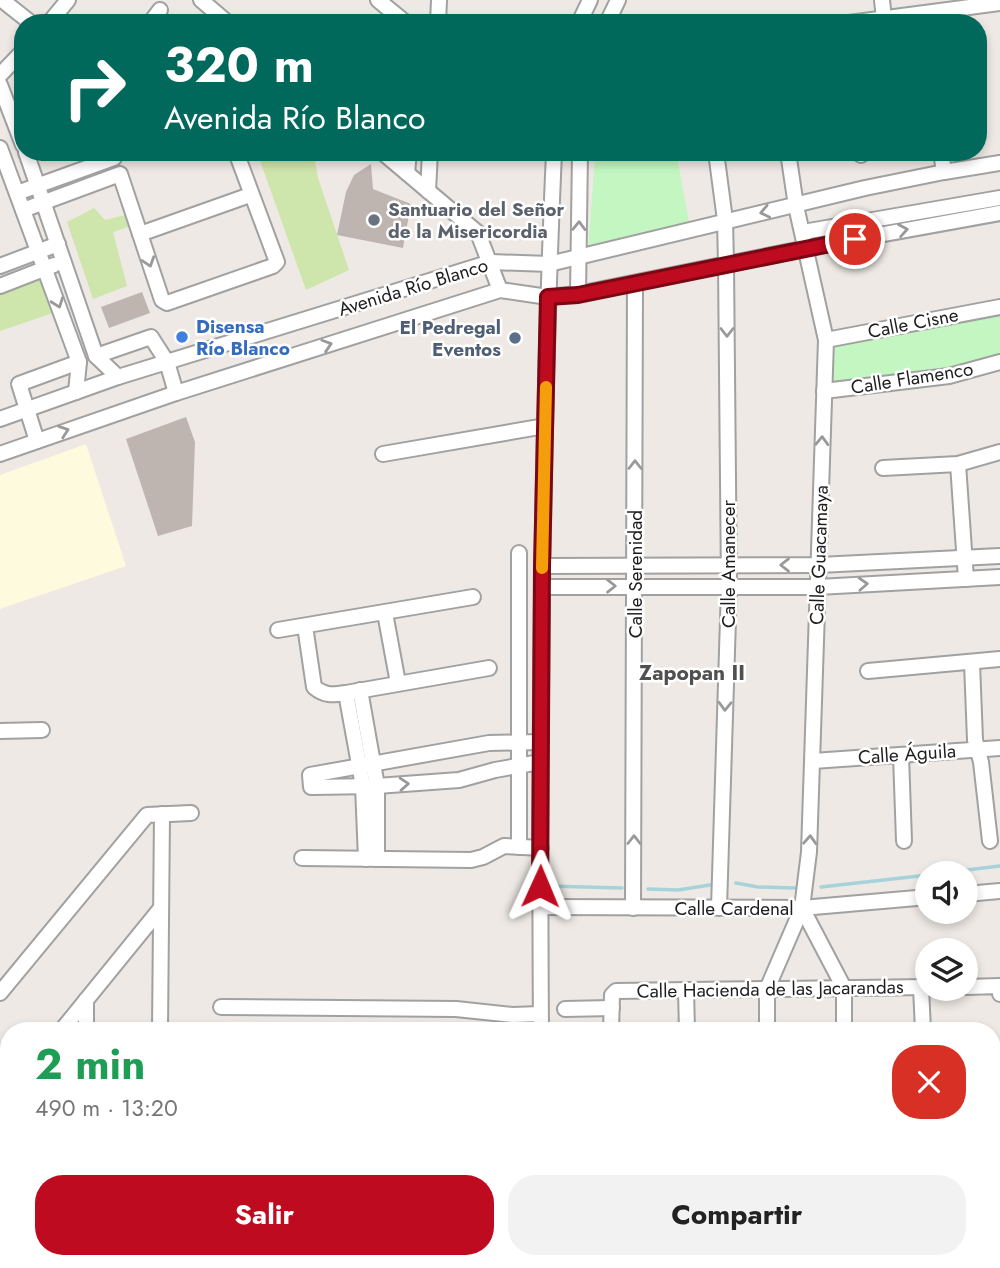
<!DOCTYPE html>
<html lang="es">
<meta charset="utf-8">
<style>
body{margin:0;font-family:Jost,sans-serif;background:#f2f2f2;color:#222;height:100vh;display:flex;flex-direction:column;font-size:26px;white-space:nowrap}
*{box-sizing:border-box;margin:0}
p{font-size:23px;color:#767676}
.icon{flex:none;width:38px;height:38px;fill:none;stroke:currentColor;stroke-width:2;stroke-linecap:round;stroke-linejoin:round}
.map{position:relative;flex:1;overflow:hidden}
.panel{position:absolute;left:0px;top:1022px;width:1001px;height:247px;display:flex;flex-direction:column;background:#fff;border-radius:28px 28px 0 0;box-shadow:0 4px 10px #0003}
.panel>*{flex:none}
.banner{position:absolute;left:14px;top:14px;width:973px;height:147px;border-radius:28px;box-shadow:0 4px 10px #0003;background:#00695c;color:#fff;overflow:hidden}
.controls{position:absolute;left:915px;top:861px;display:grid;gap:14px}
.controls a{display:grid;place-items:center;width:63px;height:63px;border-radius:50%;background:#fff;box-shadow:0 4px 10px #0003;font-size:35px}
.pin{position:absolute;display:grid;place-items:center;width:60px;height:60px;color:#fff;margin:-30px;border:4px solid #fff;border-radius:50%;box-shadow:0 2px 7px #0007}
.me{position:absolute;width:77px;margin:-38px;rotate:1deg;stroke-linejoin:round;filter:drop-shadow(0 0 5px #0008)}
.turn{display:flex;align-items:center;gap:24px;height:147px;padding:0 35px;font-size:32px}
.turn .icon{width:91px;height:91px;stroke-width:2.5}
.turn b{display:block;font-size:49px;line-height:60px}
.round{display:grid;place-items:center;flex:none;width:74px;height:74px;border-radius:28px;background:#f2f2f2}
.head{display:flex;align-items:center;justify-content:space-between;height:119px;padding:0 35px}
h1{font-size:42px;font-weight:700;line-height:52px;color:#1e9e55}
.action{display:flex;gap:14px;margin-top:auto;padding:14px 35px}
.action a{flex:1;height:80px;border-radius:28px;background:#bf0b1f;color:#fff;font-size:28px;font-weight:700;line-height:80px;text-align:center}
.action a+a{background:#f2f2f2;color:#222}
.map>svg:first-child{display:block}
</style>
<div class="map">
<svg width="1000" height="1268" viewBox="0 0 1000 1268">
<rect width="100%" height="100%" fill="#eee9e4"/>
<polygon fill="#fdfadd" points="86,444 126,566 0,609 0,475"/>
<g fill="#cee6ac">
<polygon points="257,152 322,152 315,161 318,178 349,270 306,290"/>
<polygon points="94,208 105,220 129,214 131,226 113,232 127,286 93,299 67,222"/>
<polygon points="43,272 56,312 0,331 0,290"/>
</g>
<g fill="#c4f6c2">
<polygon points="614,152 676,152 690,227 588,251 595,156"/>
<polygon points="1000,311 1000,355 947,369 830,387 830,344"/>
</g>
<g fill="none" stroke-linecap="round" stroke-linejoin="round">
<g stroke="#a6d3d9" stroke-width="3.5">
<polyline points="942,873 1000,866"/>
<polyline points="736,883 758,887 795,888"/>
<polyline points="548,886 622,888"/>
<polyline points="821,887 928,875"/>
<polyline points="648,889 678,890 710,885"/>
</g>
</g>
<g fill="#beb5b0">
<polygon points="371,164 373,189 411,204 403,248 337,235 346,192 354,175"/>
<polygon points="142,292 150,313 109,328 101,307"/>
<polygon points="186,417 195,442 192,526 158,536 126,439"/>
</g>
<g fill="none" stroke-linecap="round" stroke-linejoin="round">
<defs>
<g id="minor">
<polyline points="2,0 31,23"/>
<polyline points="201,0 228,23"/>
<polyline points="378,0 406,23"/>
<polyline points="882,0 884,19"/>
<polyline points="49,23 68,0"/>
<polyline points="150,23 160,10"/>
<polyline points="438,23 439,0"/>
<polyline points="579,23 590,0"/>
<polyline points="607,23 618,0"/>
<polyline points="849,23 1000,3"/>
<polyline points="0,75 23,51"/>
<polyline points="0,85 23,145"/>
<polyline points="0,148 79,362 76,392"/>
<polyline points="26,152 96,356 118,377"/>
<polyline points="382,152 478,233 500,290"/>
<polyline points="716,152 725,220 726,264 729,587 719,908"/>
<polyline points="861,152 861,155"/>
<polyline points="941,152 944,172"/>
<polyline points="407,173 409,152"/>
<polyline points="428,191 430,152"/>
<polyline points="17,193 114,158 112,152"/>
<polyline points="23,210 120,174 162,300 167,303 273,266 277,262 236,152"/>
<polyline points="803,232 1000,198"/>
<polyline points="140,234 250,195"/>
<polyline points="0,266 58,244"/>
<polyline points="0,286 54,265"/>
<polyline points="578,294 580,152"/>
<polyline points="826,340 1000,307"/>
<polyline points="96,356 151,337 167,362 176,393"/>
<polyline points="824,391 949,376 1000,362"/>
<polyline points="0,419 118,377 491,262 549,264 865,188 944,172 1000,163"/>
<polyline points="37,441 19,384 79,362"/>
<polyline points="0,454 176,393 500,290 548,297 578,294 807,248 1000,213"/>
<polyline points="383,454 545,426"/>
<polyline points="958,464 966,579"/>
<polyline points="883,468 958,464 1000,452"/>
<polyline points="519,553 519,847"/>
<polyline points="542,566 819,565 1000,556"/>
<polyline points="542,587 818,587 1000,577"/>
<polyline points="385,613 398,683"/>
<path d="M305,626L314,687C325,696 332,695 346,693L489,668"/>
<polyline points="278,630 473,597"/>
<polyline points="972,663 975,740 981,762 990,841"/>
<polyline points="868,671 1000,659"/>
<polyline points="360,690 377,786 377,859"/>
<polyline points="346,693 363,786 366,859"/>
<polyline points="0,731 42,730"/>
<polyline points="901,755 904,841"/>
<polyline points="813,761 1000,748"/>
<polyline points="540,762 495,770 459,780 377,786 311,787 310,775 489,743 541,742"/>
<polyline points="302,858 471,860 483,857 504,846 541,848"/>
<polyline points="966,894 1000,891"/>
<polyline points="540,907 802,908 928,897"/>
<polyline points="633,908 635,283"/>
<polyline points="802,908 844,988 844,1031"/>
<polyline points="921,987 923,1031"/>
<polyline points="966,987 1000,986 1000,994"/>
<polyline points="686,990 687,1031"/>
<polyline points="0,993 147,815 191,813"/>
<polyline points="86,1000 86,1031"/>
<polyline points="221,1007 456,1009 513,1015 540,1014"/>
<polyline points="565,1009 612,1008"/>
<polyline points="61,1031 161,908"/>
<polyline points="160,1031 162,814"/>
<path d="M541,1031C539,738 541,445 554,152"/>
<polyline points="611,1031 612,995 616,991 928,987"/>
<polyline points="767,1031 767,989 802,908 809,852 826,340 796,206 788,152"/>
<polyline points="0,1095 9,1103"/>
<polyline points="0,1145 9,1134"/>
<polyline points="0,1155 9,1163"/>
<polyline points="0,1184 9,1197"/>
<polyline points="992,1232 1000,1232"/>
<polyline points="992,1246 1000,1246"/>
<polyline points="541,1260 542,1268"/>
<polyline points="16,1268 16,1260"/>
<polyline points="37,1268 38,1260"/>
<polyline points="85,1268 86,1260"/>
<polyline points="157,1268 157,1260"/>
<polyline points="605,1268 605,1260"/>
<polyline points="638,1268 639,1260"/>
<polyline points="708,1268 709,1260"/>
<polyline points="793,1268 794,1260"/>
<polyline points="869,1268 870,1260"/>
<polyline points="952,1268 953,1260"/>
</g>
</defs>
<use href="#minor" stroke="#a1a1a1" stroke-width="18"/>
<use href="#minor" stroke="#fff" stroke-width="14"/>
</g>
<defs><path id="oneway-chevron" d="M-2-3.5L2.5 0L-2 3.5" fill="none" stroke-width="1.6" stroke-linecap="round" stroke-linejoin="round" transform="scale(1.75)"/></defs>
<g stroke="#999">
<use href="#oneway-chevron" transform="translate(765 212) rotate(168)"/>
<use href="#oneway-chevron" transform="translate(579 226) rotate(-89)"/>
<use href="#oneway-chevron" transform="translate(903 230) rotate(-10)"/>
<use href="#oneway-chevron" transform="translate(149 262) rotate(72)"/>
<use href="#oneway-chevron" transform="translate(58 303) rotate(70)"/>
<use href="#oneway-chevron" transform="translate(727 332) rotate(90)"/>
<use href="#oneway-chevron" transform="translate(327 345) rotate(-18)"/>
<use href="#oneway-chevron" transform="translate(64 431) rotate(-19)"/>
<use href="#oneway-chevron" transform="translate(822 441) rotate(-88)"/>
<use href="#oneway-chevron" transform="translate(635 465) rotate(-90)"/>
<use href="#oneway-chevron" transform="translate(785 565) rotate(180)"/>
<use href="#oneway-chevron" transform="translate(863 584) rotate(-3)"/>
<use href="#oneway-chevron" transform="translate(611 586)"/>
<use href="#oneway-chevron" transform="translate(725 706) rotate(92)"/>
<use href="#oneway-chevron" transform="translate(404 784) rotate(-4)"/>
<use href="#oneway-chevron" transform="translate(634 840) rotate(-90)"/>
<use href="#oneway-chevron" transform="translate(810 840) rotate(-87)"/>
</g>
<g fill="none" stroke-linecap="round" stroke-linejoin="round">
<defs>
<polyline id="route" points="540,886 542,566 548,297 578,295 855,239"/>
</defs>
<use href="#route" stroke="#7c0714" stroke-width="18"/>
<use href="#route" stroke="#bf0b1f" stroke-width="12"/>
<polyline stroke="#f59e0b" stroke-width="12" points="542,568 546,387"/>
</g>
<circle fill="#6b7280" stroke="#fff" stroke-width="2.5" cx="374" cy="220" r="7"/>
<circle fill="#3f7fe0" stroke="#fff" stroke-width="2.5" cx="182" cy="337" r="7"/>
<circle fill="#5c6f8a" stroke="#fff" stroke-width="2.5" cx="515" cy="338" r="7"/>
<g text-anchor="middle" dominant-baseline="central" stroke-width="5" stroke-linejoin="round" paint-order="stroke">
<g font-size="19" font-weight="bold" fill="#5b616d" stroke="#fff" text-anchor="start">
<text x="388" y="209">Santuario del Señor<tspan x="388" dy="22">de la Misericordia</tspan></text>
</g>
<g font-size="19" fill="#1d1d1d" stroke="#fff">
<text transform="translate(413 287) rotate(-17)">Avenida Río Blanco</text>
<text transform="translate(913 323) rotate(-11)">Calle Cisne</text>
<text transform="translate(912 378) rotate(-9)">Calle Flamenco</text>
<text transform="translate(819 555) rotate(-88)">Calle Guacamaya</text>
<text transform="translate(728 564) rotate(-90)">Calle Amanecer</text>
<text transform="translate(635 574) rotate(-90)">Calle Serenidad</text>
<text transform="translate(907 754) rotate(-4)">Calle Águila</text>
<text x="734" y="908">Calle Cardenal</text>
<text transform="translate(770 989) rotate(-1)">Calle Hacienda de las Jacarandas</text>
</g>
<g font-size="19" font-weight="bold" fill="#366cbe" stroke="#fff" text-anchor="start">
<text x="196" y="326">Disensa<tspan x="196" dy="22">Río Blanco</tspan></text>
</g>
<g font-size="19" font-weight="bold" fill="#4e5e75" stroke="#fff" text-anchor="end">
<text x="501" y="327">El Pedregal<tspan x="501" dy="22">Eventos</tspan></text>
</g>
<g font-size="21" font-weight="bold" fill="#505050" stroke="#fff">
<text x="692" y="673">Zapopan II</text>
</g>
</g>
</svg>
<div class="controls">
<a><svg class="icon" aria-label="sound" viewBox="0 0 24 24"><path d="M4 9h4l5-4v14l-5-4H4zM17 9q2 3 0 6"/></svg></a>
<a><svg class="icon" aria-label="layers" viewBox="0 0 24 24"><path d="M12 4l9 5-9 5-9-5zM3 14l9 5 9-5"/></svg></a>
</div>
<div class="pin" style="left:855px;top:239px;background:#d93025"><svg class="icon" aria-label="arrive" viewBox="0 0 24 24"><path d="M6 21V4h12l-3 4 3 4H6"/></svg></div>
<svg class="me" style="left:540px;top:886px" viewBox="-20 -20 40 40"><path d="M0-17L14 15 0 8-14 15z" fill="#bf0b1f" stroke="#fff" stroke-width="4"/></svg>
<div class="banner">
<div class="turn"><svg class="icon" aria-label="right" viewBox="0 0 24 24"><path d="M7 20v-9h11M14 6l5 5-5 5"/></svg><div><b>320 m</b>Avenida Río Blanco</div></div>
</div>
<section class="panel">
<div class="head"><div><h1>2 min</h1><p>490 m · 13:20</p></div><a class="round" style="background:#d93025;color:#fff"><svg class="icon" aria-label="close" viewBox="0 0 24 24"><path d="M6 6l12 12M18 6L6 18"/></svg></a></div>
<div class="action"><a>Salir</a><a>Compartir</a></div>
</section>
</div>
